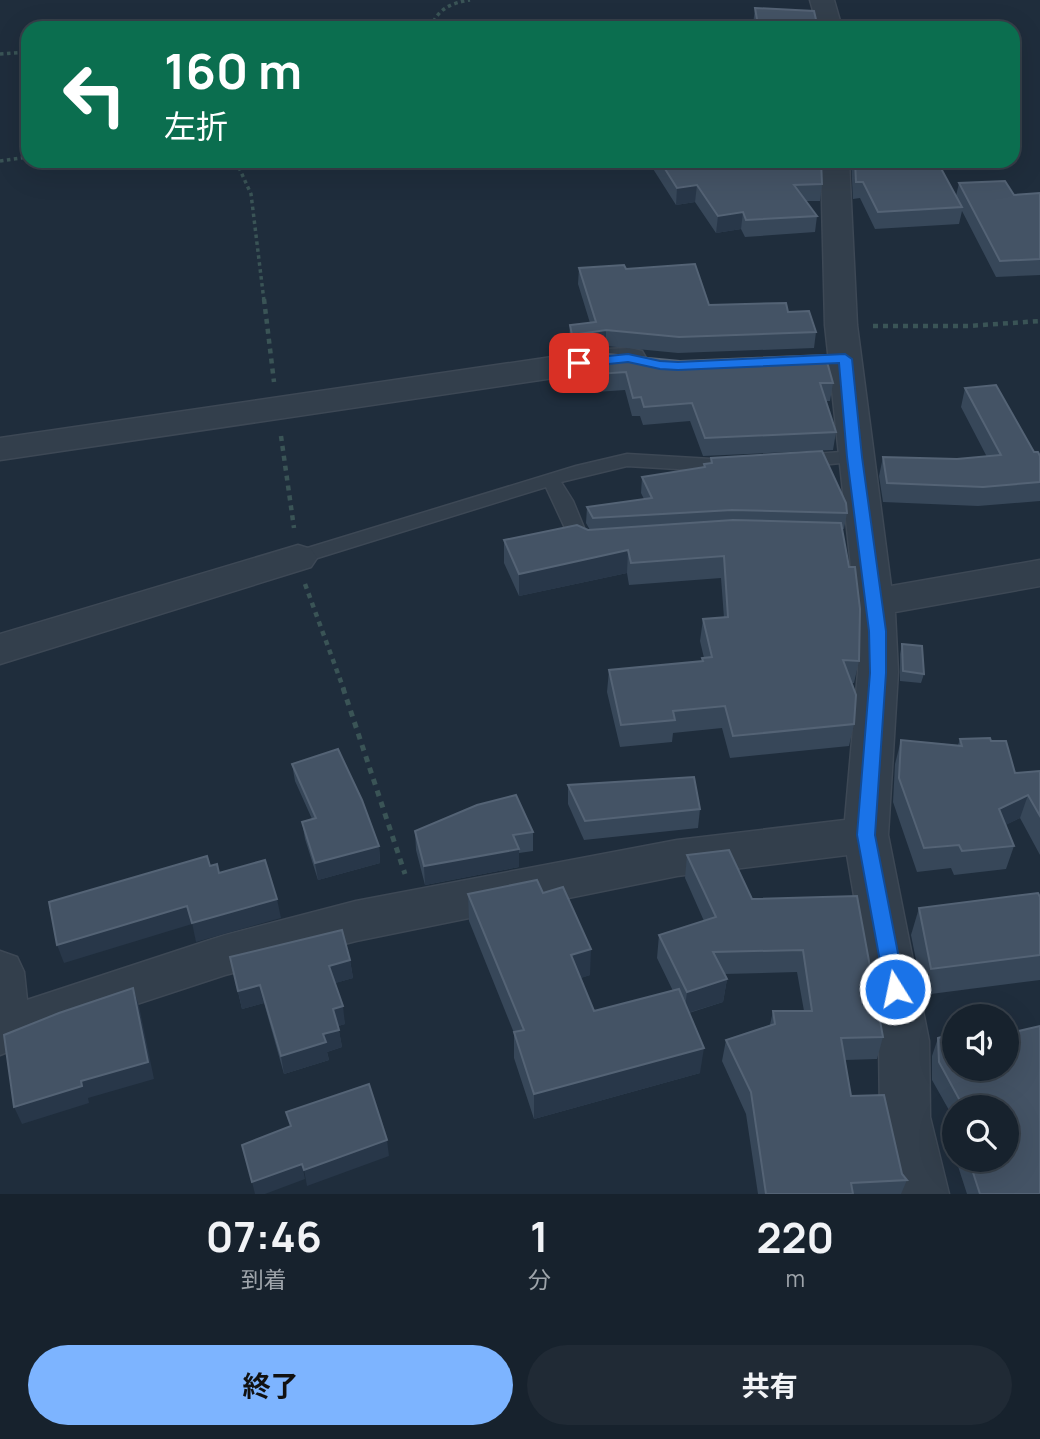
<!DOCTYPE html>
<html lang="ja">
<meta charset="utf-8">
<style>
body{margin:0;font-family:Manrope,"Noto Sans JP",sans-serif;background:#202a35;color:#f1f3f6;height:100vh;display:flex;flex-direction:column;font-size:26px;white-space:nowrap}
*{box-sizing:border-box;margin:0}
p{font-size:23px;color:#9ea4aa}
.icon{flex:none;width:38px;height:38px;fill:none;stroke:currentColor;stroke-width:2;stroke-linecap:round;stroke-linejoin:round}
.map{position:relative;height:1194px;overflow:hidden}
.details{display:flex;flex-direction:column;background:#17222d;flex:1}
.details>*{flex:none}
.top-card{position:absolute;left:21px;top:21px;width:999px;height:147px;border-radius:21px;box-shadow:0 7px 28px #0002,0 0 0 2px #363f49;background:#0b6e4f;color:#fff;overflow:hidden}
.buttons{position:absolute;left:942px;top:1004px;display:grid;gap:14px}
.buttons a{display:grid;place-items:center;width:77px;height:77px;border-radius:50%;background:#17222d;box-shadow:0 7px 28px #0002,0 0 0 2px #363f49;font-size:35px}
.pin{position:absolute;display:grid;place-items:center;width:60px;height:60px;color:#fff;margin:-30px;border-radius:14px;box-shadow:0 4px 10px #0006}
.me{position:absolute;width:77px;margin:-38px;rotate:350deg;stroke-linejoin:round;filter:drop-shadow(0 0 5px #0008)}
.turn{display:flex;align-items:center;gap:24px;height:147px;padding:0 28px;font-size:32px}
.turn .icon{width:91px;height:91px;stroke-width:2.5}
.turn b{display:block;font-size:49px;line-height:60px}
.eta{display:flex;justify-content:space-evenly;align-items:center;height:119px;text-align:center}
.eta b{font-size:42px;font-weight:700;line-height:49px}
.button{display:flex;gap:14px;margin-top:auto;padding:14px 28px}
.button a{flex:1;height:80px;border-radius:42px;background:#7db4ff;color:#111;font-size:28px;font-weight:700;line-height:80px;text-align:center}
.button a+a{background:#202a35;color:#f1f3f6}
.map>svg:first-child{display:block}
</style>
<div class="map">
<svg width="1040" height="1194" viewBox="0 0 1040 1194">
<rect width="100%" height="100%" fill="#1f2d3c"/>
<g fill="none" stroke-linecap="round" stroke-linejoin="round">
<defs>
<g id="lane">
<polygon points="855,451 861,453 864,457 861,461 800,467 791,461 800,455"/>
<polygon points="627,454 728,460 737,466 728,472 627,466 561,482 573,501 587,535 598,544 596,549 589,550 572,543 546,487 298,564 291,563 289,558 291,553 576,466"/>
</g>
<g id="street">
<polygon points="810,0 834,0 842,28 818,28"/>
<polygon points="821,161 849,161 857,325 891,586 1040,560 1040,586 895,612 898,672 888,835 929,1041 930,1117 949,1194 897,1194 880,1117 879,1041 847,855 677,876 356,941 225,975 73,1025 0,1055 0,951 17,957 24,972 27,1000 225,935 356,901 677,840 845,820 858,672 858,631 825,325"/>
<polygon points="630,348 642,351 646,358 642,365 0,460 0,438 606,349"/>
<polygon points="298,545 311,549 317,558 311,567 0,664 0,634"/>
</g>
</defs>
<use href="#lane" stroke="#3d4855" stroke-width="3"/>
<use href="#street" stroke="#3d4855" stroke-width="3"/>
<g stroke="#3a5456" stroke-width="3.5" stroke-dasharray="3.5 3.5" stroke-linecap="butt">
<path d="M431,28C437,9 451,3 470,0"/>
<polyline points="0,54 28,52"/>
<polyline points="0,161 28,157"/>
<polyline points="236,161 251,194 264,301"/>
</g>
<g stroke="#3a5456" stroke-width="4.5" stroke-dasharray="5 5" stroke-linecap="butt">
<polyline points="264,299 274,382"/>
<polyline points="873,326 968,326 1040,321"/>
<polyline points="281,436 294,528"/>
<polyline points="305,584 344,690"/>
</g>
<polyline stroke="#3a5456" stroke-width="5" stroke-dasharray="6 6" stroke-linecap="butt" points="343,688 405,874"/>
<use href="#lane" fill="#333f4c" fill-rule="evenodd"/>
<use href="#street" fill="#333f4c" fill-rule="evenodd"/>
</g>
<g fill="#374759">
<polygon points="755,8 818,28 753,25"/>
<polygon points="648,161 821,161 822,184 820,201 806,201 817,216 815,232 745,237 741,229 716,233 695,202 676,205"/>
<polygon points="851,161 937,161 956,196 959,183 1014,195 1040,193 1040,275 996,277 962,211 959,224 875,229 860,198 853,199"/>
<polygon points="579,268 626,269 709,305 788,312 816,332 814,348 678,353 606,346 572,351 569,341 570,325 590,323 578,284"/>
<polygon points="578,358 833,383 830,401 826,401 836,432 833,450 703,456 690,421 643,425 640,416 632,416 625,390 581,393 577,376"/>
<polygon points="965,388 1034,452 1040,456 1040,501 978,506 883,502 879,476 883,457 957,459 987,457 961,407"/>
<polygon points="711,458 847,513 844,529 842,529 859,661 854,683 852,683 854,724 849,746 730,758 722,728 673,733 672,742 620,747 607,692 609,670 702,661 702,658 704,658 700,641 703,619 724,618 721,578 629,585 627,573 519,596 504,563 504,540 590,530 586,523 587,507 644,499 641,493 642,477 704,467 704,464 710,464"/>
<polygon points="902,644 924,674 921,683 900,681 900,654"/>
<polygon points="960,739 991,741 1015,773 1040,771 1040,855 1020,818 1005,825 1014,846 1006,869 954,875 951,868 917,872 893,802 895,764 901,740 958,745"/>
<polygon points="292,764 379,846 380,863 318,880 305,839 302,822 312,819 295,781"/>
<polygon points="568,785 700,809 698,828 584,840 568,804"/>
<polygon points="415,831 533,832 533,851 519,853 519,867 425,885 416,850"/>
<polygon points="687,855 752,899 857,896 883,1037 877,1059 845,1060 851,1096 907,1180 901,1194 758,1194 746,1114 722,1061 726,1040 770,1025 773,1011 804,1011 797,972 724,974 727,979 723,1002 689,1013 700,1073 534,1119 514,1058 514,1033 469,921 468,894 543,893 590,975 580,978 594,1011 673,991 657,958 659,935 704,921 685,878"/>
<polygon points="1040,897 1040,980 923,995 911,935 919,908"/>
<polygon points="230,957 350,960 353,978 335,983 345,1024 338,1026 342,1047 327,1052 329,1060 284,1074 264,1003 242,1009"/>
<polygon points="1040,1026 1040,1194 967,1194 956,1160 1006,1160 1006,1108 954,1108 954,1119 932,1080 932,1056 938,1038 954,1033 954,1069 1006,1069 1006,1034"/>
</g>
<g fill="#283749">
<polygon points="697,185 695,202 676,205 677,188"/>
<polygon points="743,212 741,229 716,233 718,216"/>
<polygon points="606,330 606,346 572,351 572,335"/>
<polygon points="628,550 627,573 519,596 519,574"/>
<polygon points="1028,795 1020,818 990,833 999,809"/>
<polygon points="379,846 380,863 318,880 315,863"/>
<polygon points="519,849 519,867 425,885 424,866"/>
<polygon points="277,899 281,918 196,942 192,923"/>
<polygon points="187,906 192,924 64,963 57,945"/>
<polygon points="591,949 590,975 570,982 571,955"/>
<polygon points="350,960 353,978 332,984 329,966"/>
<polygon points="727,979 723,1002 684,1014 687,992"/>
<polygon points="260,985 264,1003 242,1009 238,991"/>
<polygon points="133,988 139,1006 154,1079 88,1098 89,1103 22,1124 14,1107"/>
<polygon points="343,1006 345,1024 336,1027 333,1009"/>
<polygon points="339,1030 342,1047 327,1052 329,1060 284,1074 281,1056 323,1034"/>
<polygon points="704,1048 700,1073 534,1119 534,1094"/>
<polygon points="387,1140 389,1156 307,1186 304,1170"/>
<polygon points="302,1164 305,1179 265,1194 255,1194 252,1182"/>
</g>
<g fill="#445365" stroke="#546375" stroke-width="2">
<polygon points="755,8 814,11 818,28 747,28 747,25 758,25"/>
<polygon points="660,161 821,161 822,184 794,185 817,216 746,220 743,212 718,216 697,185 677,188"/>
<polygon points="855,161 937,161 962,207 878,212 863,182 856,182"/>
<polygon points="1005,181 1014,195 1040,193 1040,259 1000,261 959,183"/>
<polygon points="695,264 709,305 786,303 788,312 809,311 816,332 679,337 606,330 572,335 570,325 596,322 579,268 624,265 626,269"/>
<polygon points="607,354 680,361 825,355 833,383 820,383 836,432 705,438 692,403 644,407 641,397 633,398 626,372 582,375 578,358"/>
<polygon points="996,385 1034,452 1038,452 1040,456 1040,482 983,487 887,483 883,457 957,459 1001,455 965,388"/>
<polygon points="822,451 846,503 847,513 732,510 593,518 587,507 652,498 642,477 705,467 704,464 712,463 711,458"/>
<polygon points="733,520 841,523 849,567 855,567 860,609 859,661 843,660 856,695 854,724 733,736 725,706 673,711 675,720 621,725 609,670 703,661 702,658 712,657 703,619 728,617 724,556 631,563 628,550 519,574 504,540 577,525 588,530"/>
<polygon points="902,644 922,646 924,674 903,671"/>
<polygon points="990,738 991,741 1006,741 1015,773 1040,771 1040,816 1028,795 999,809 1014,846 962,851 959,845 924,848 899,778 901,740 962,746 960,739"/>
<polygon points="338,749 362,800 379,846 315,863 302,822 316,818 292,764"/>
<polygon points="694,777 700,809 585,821 568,785"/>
<polygon points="516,795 533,832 513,835 519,849 424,866 415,831 477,805"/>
<polygon points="729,850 752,899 857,896 883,1037 841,1038 851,1096 884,1095 902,1174 907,1180 851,1183 853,1194 766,1194 751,1092 726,1040 775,1024 773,1011 812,1011 803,950 713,952 727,979 687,992 659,935 716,917 687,855"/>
<polygon points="207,856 210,866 217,864 219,873 265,860 277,899 192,923 187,906 57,945 49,902"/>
<polygon points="537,880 543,893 563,887 591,949 571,955 594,1011 679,989 704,1048 534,1094 514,1032 524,1030 468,894"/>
<polygon points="1038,893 1040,897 1040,955 931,969 919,908"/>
<polygon points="342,930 350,960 329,966 343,1006 333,1009 339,1030 323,1034 326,1042 281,1056 260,985 238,991 230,957"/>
<polygon points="133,988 148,1062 81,1081 82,1086 14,1107 4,1035 59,1013"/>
<polygon points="1040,1026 1040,1194 980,1194 969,1160 1006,1160 1006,1108 964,1108 939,1062 938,1038 954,1033 954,1069 1006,1069 1006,1034"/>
<polygon points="369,1084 387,1140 304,1170 302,1164 252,1182 242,1145 291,1126 286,1112"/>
</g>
<polygon fill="#1a73e8" stroke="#114b97" stroke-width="2" points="628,354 660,361 678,362 845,354 852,359 862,457 886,631 886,673 875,835 905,989 902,996 895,998 888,996 885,989 857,835 870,673 869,631 847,457 839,363 678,370 660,369 628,362 579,367 572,363 579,359"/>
</svg>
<div class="buttons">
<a><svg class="icon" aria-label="sound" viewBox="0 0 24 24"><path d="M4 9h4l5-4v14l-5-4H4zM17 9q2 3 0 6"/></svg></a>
<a><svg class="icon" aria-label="search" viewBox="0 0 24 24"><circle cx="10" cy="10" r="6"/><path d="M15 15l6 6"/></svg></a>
</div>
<div class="pin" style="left:579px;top:363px;background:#d93025"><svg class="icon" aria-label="arrive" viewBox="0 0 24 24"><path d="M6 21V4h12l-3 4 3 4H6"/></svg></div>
<svg class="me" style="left:895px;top:989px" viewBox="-20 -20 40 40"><circle r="17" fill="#1a73e8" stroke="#fff" stroke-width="3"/><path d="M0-11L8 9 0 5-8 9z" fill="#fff"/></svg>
<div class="top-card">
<div class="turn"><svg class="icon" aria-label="left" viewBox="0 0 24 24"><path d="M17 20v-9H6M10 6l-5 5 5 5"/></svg><div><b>160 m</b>左折</div></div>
</div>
</div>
<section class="details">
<div class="eta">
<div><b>07:46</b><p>到着</p></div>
<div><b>1</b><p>分</p></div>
<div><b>220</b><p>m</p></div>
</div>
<div class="button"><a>終了</a><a>共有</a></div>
</section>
